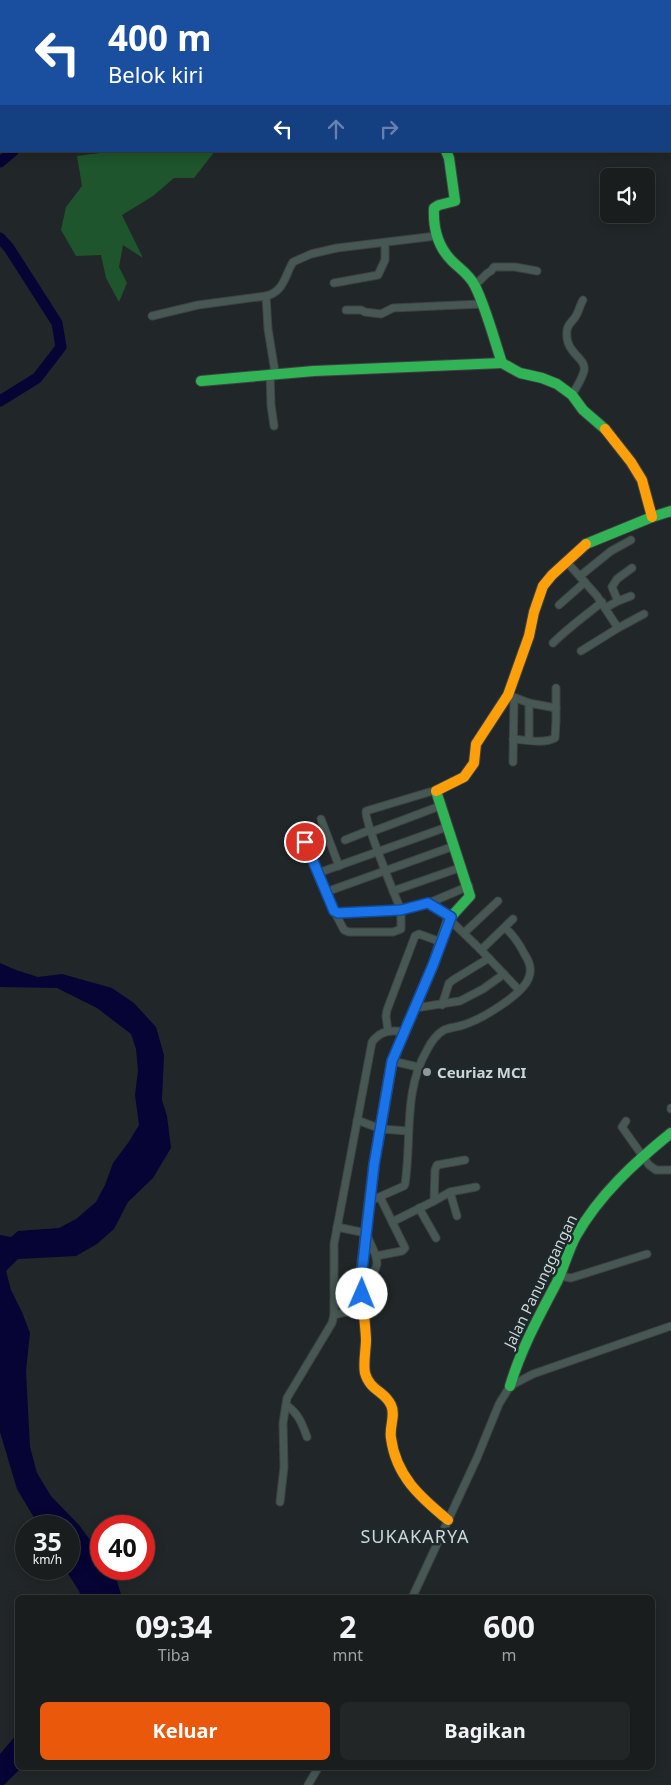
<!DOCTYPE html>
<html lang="id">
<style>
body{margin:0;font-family:"Noto Sans",sans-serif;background:#222627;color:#f1f3f6;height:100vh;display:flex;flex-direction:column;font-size:19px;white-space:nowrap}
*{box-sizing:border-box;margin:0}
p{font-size:16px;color:#9fa2a4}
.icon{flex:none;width:28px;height:28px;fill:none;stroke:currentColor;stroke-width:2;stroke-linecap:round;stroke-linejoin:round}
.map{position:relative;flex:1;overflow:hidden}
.sheet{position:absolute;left:15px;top:1595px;width:640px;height:175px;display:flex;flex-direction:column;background:#191d1e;border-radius:8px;box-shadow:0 2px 12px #0003,0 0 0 1px #373b3c}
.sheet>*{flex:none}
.guide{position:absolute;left:0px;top:0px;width:671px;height:152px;box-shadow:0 2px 12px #0003,0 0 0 1px #373b3c;background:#1a4fa0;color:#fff;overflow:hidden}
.buttons{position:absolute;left:600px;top:168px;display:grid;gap:10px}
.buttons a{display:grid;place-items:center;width:55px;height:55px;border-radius:8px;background:#191d1e;box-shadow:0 2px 12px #0003,0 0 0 1px #373b3c;font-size:25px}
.speed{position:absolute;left:15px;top:1515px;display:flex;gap:10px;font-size:25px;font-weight:700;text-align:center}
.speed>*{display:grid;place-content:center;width:65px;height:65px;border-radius:50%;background:#191d1e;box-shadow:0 2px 12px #0003,0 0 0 1px #373b3c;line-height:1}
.speed small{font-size:12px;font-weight:400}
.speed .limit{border:8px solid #d22;background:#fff;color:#111}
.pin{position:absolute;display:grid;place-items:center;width:42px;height:42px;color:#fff;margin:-21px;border:2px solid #fff;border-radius:50%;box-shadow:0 1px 5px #0007}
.me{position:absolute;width:55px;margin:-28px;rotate:1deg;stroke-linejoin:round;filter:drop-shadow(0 0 4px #0008)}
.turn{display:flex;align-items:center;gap:18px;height:105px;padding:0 25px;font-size:22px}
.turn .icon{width:65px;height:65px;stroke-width:2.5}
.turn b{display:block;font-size:35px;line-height:42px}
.lanes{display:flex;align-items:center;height:48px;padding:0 25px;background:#0003;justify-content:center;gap:25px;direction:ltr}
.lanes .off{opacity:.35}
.eta{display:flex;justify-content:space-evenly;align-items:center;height:85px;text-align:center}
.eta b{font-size:30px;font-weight:700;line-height:35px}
.action{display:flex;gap:10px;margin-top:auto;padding:10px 25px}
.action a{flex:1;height:58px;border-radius:8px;background:#ea580c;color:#fff;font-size:20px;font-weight:700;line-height:58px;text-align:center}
.action a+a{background:#222627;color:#f1f3f6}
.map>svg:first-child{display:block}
</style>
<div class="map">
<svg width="671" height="1785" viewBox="0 0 671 1785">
<rect width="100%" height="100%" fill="#212728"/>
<polygon fill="#1e552c" points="115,151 215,151 194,178 174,178 153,196 122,215 143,258 123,245 119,267 127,283 119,302 106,278 101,255 76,256 61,230 66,207 82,186 77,156"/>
<g fill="#060434">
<polygon points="0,963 16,970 38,977 62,974 112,988 134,1003 156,1027 164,1055 162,1100 167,1116 171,1148 153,1178 128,1202 114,1229 97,1244 76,1256 18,1259 6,1271 11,1290 22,1312 30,1333 26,1371 30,1447 37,1473 51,1496 79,1525 101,1555 101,1569 113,1569 122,1597 81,1597 79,1591 65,1569 69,1569 69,1526 39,1526 17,1489 0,1432 0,1235 11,1237 18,1231 59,1228 76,1219 96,1202 105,1185 113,1163 128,1143 139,1125 135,1095 138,1071 136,1049 131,1034 97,1008 57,988 0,987"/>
<polygon points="17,1734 18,1768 21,1768 4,1785 0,1785 0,1754"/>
</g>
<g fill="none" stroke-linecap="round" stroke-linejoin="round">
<g stroke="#060434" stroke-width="11">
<polyline points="44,0 44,1"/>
<polyline points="0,162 13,151"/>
<polyline points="0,238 9,248 57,323 61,347 37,378 0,401"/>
</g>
<defs>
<g id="street">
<polyline points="334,283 378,275 385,260 385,243"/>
<path d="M474,284C483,281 482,275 491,271L494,267H515L537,271"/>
<polyline points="346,310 361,310 365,312 381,314 393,308 481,304"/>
<polyline points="152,316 198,305 266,296"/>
<path d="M275,372L268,329L266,296C284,292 285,275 293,262L311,254L337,248L436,236"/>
<polyline points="270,373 271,405 274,426"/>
<path d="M572,395C576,388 582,379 584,371C587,357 564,354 567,330C568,323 574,321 577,314C579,310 580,305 583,300"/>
<polyline points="566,561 597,596 618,628"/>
<polyline points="580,576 611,551 631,540"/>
<polyline points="618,601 631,596"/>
<polyline points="559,605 585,582"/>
<polyline points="605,608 618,601 612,587 617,579 632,568"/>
<path d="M553,643C568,628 585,616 602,602"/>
<polyline points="581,651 618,628 644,614"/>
<polyline points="511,696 529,703 556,708"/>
<polyline points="529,703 529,740"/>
<path d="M513,739C526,740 544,744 555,738L556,721V688"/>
<polyline points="513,762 514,698"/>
<path d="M436,790L366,811C364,820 395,896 401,910L429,903L469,886"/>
<polyline points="321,819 339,866"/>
<polyline points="371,832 440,806"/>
<polyline points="345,840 370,830"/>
<polyline points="305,842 334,911 338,913 401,910 401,929 393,932 349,932 344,930 334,911"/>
<polyline points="318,873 447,827"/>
<polyline points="393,891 462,867"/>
<polyline points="326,892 454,846"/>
<polyline points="429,903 451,917"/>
<polyline points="449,919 481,950 513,919"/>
<polyline points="464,933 498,901"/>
<polyline points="481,950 519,990"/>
<polyline points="442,1005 449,983 453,980 489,958"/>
<polyline points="415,1008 460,1001 483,989 504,974"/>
<polyline points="388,1031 386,1016 387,1010 415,936 419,934 441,942"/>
<polyline points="392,1061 418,1067"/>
<polyline points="671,1108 671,1109"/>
<polyline points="357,1120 381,1129 408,1131"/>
<polyline points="626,1121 622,1127 649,1165 656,1170 671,1170"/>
<polyline points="450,1192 457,1216"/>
<path d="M370,1201L404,1186L405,1184C412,1139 403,1091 427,1050C431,1042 437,1034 444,1030C451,1027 459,1027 466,1024C483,1018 524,994 529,977C532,969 529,961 525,955C520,945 514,935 505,928"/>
<polyline points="434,1201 450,1192 476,1187"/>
<polyline points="419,1208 436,1238"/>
<polyline points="392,1222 434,1201 435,1170 437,1165 465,1160"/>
<polyline points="337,1227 366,1233 376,1256 377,1264 375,1270 361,1280"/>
<polyline points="376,1256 402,1251 405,1248 380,1197"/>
<polyline points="560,1276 571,1278 647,1254"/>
<polyline points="334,1315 363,1308"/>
<path d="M286,1405C298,1413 302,1423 307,1437"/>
<path d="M280,1502L284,1467L283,1423L287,1398L332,1323L334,1315V1244L372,1042C381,1030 391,1030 406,1032"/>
<polyline points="412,1598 477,1458 499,1404 510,1386 533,1374 671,1326"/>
<polyline points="308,1785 318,1768"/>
</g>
<g id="fast">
<path d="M446,151L449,158L455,201L439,205L434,208C433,228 437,246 452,261C460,269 470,275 475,286C486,308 494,339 502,363L520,373L542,378L557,384L572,395L583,410L605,429"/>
<polyline points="201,381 314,371 502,363"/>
<polyline points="586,544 652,517 671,511"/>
<polyline points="365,1240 374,1165 392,1061 433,965 449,919 470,896 436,791"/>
<path d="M510,1386C521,1349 539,1316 557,1282C564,1267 568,1251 576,1236C599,1195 635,1162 671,1133"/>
</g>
<g id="slow">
<polyline points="605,429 631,462 642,480 652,517"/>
<polyline points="436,791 464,777 474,763 476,744 508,695 529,636 534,612 543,586 552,575 586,544"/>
<path d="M365,1240C364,1254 361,1268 361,1282C362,1301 365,1320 366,1339C366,1350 363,1363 365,1373C370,1391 385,1391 391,1405C396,1415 389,1427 391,1438C396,1476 420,1497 448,1520"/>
</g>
</defs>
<use href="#street" stroke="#3e4243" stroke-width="9"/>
<use href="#fast" stroke="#3e4243" stroke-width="12"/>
<use href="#slow" stroke="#3e4243" stroke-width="12"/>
<use href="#street" stroke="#475854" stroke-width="7"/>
<use href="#fast" stroke="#30b455" stroke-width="10"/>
<use href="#slow" stroke="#ff9f0a" stroke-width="10"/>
</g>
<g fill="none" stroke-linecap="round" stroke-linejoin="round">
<defs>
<polyline id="route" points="305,842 334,911 338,913 401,910 428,903 451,917 433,965 392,1061 374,1165 361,1280 362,1294"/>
</defs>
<use href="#route" stroke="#114b97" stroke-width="12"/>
<use href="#route" stroke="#1a73e8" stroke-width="9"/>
</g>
<circle fill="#91989a" stroke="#1e292b" stroke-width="2" cx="427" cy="1072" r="5"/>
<g text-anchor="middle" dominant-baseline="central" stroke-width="5" stroke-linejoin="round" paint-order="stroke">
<g font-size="15" font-weight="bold" fill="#ced5d7" stroke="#1e292b" text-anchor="start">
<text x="437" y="1072">Ceuriaz MCI</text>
</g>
<g font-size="15" fill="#ced5d7" stroke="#1e292b">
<text transform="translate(540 1281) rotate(-64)">Jalan Panunggangan</text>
</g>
<g font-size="18" letter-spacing="1" fill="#ced5d7" stroke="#1e292b">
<text x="415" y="1536">SUKAKARYA</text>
</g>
</g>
</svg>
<div class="buttons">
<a><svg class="icon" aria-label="sound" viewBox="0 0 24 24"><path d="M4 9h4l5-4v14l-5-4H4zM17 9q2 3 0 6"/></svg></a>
</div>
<div class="speed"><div>35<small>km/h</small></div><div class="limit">40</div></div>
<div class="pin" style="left:305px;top:842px;background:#d93025"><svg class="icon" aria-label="arrive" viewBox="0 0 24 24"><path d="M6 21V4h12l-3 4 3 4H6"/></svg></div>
<svg class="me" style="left:362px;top:1294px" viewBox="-20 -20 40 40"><circle r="19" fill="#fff"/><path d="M0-13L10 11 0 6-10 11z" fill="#1a73e8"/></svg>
<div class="guide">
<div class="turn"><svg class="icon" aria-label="left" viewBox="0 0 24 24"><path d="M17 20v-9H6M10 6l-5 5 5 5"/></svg><div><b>400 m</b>Belok kiri</div></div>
<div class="lanes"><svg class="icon" aria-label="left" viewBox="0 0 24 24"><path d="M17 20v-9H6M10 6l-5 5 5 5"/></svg><svg class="icon off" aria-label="ahead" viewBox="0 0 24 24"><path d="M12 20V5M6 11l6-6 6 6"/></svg><svg class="icon off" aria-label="right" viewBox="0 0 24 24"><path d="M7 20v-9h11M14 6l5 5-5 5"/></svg></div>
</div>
<section class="sheet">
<div class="eta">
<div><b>09:34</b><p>Tiba</p></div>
<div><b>2</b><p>mnt</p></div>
<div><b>600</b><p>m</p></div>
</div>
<div class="action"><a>Keluar</a><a>Bagikan</a></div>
</section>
</div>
